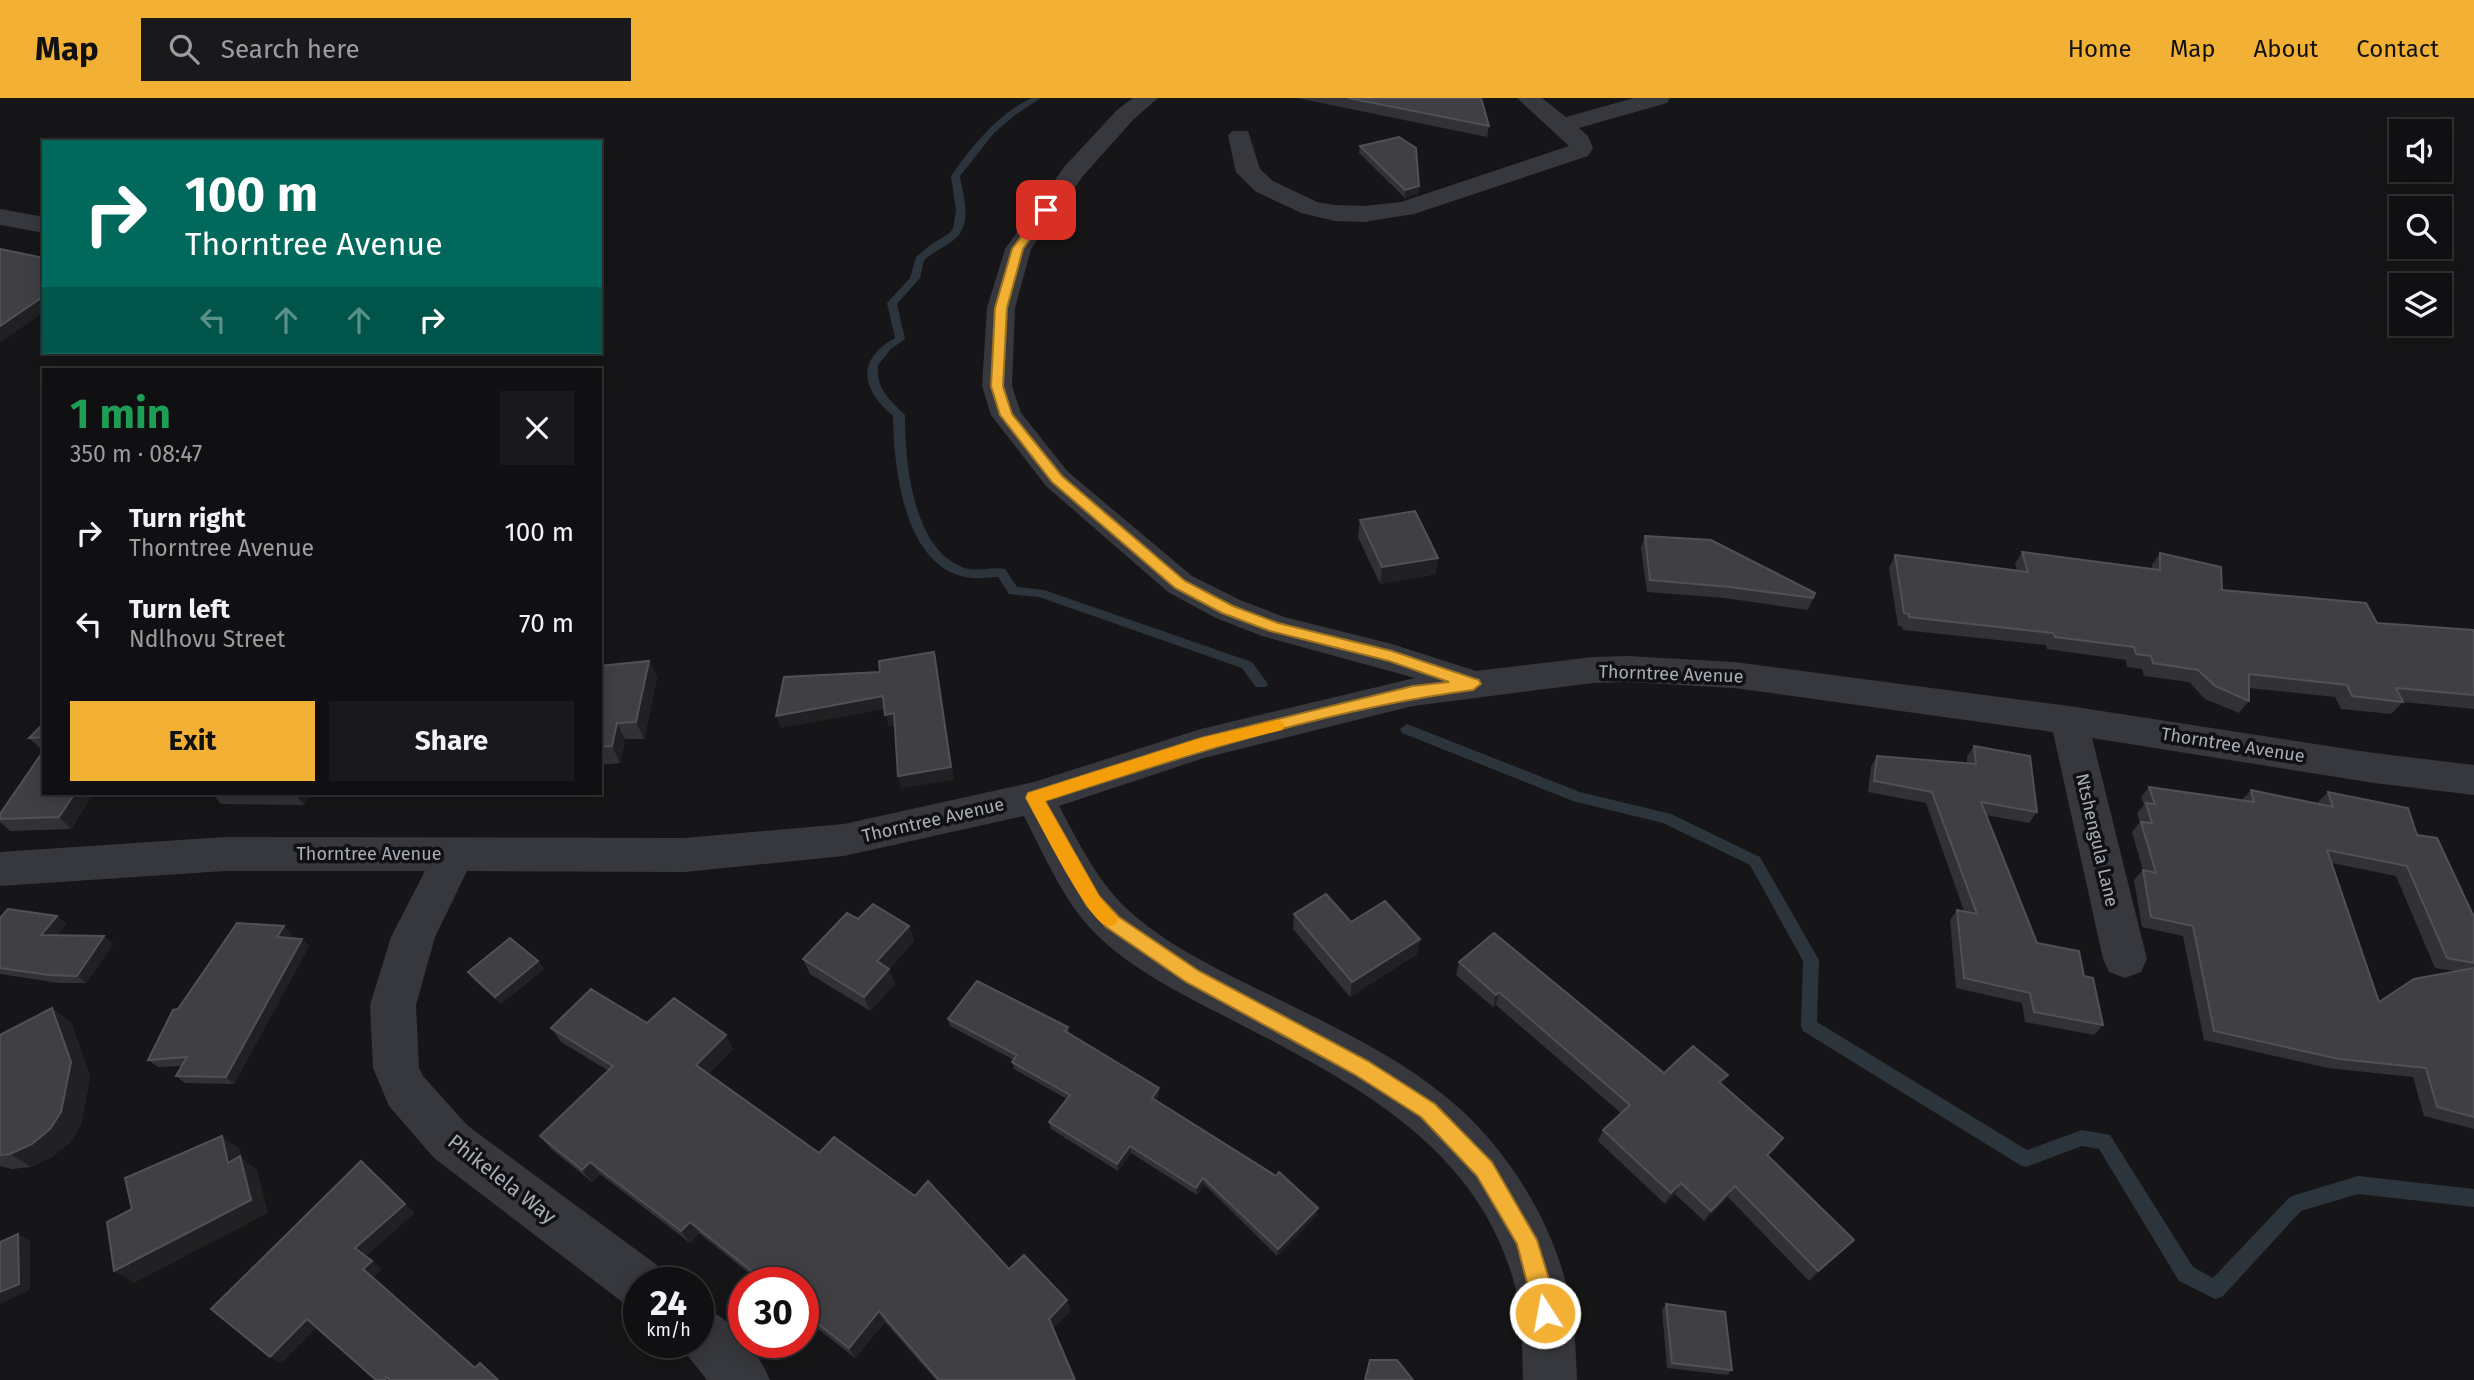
<!DOCTYPE html>
<meta charset="utf-8">
<style>
body{margin:0;font-family:"Fira Sans",sans-serif;background:#19191b;color:#f1f3f6;height:100vh;display:flex;flex-direction:column;font-size:26px;white-space:nowrap}
*{box-sizing:border-box;margin:0}
p{font-size:23px;color:#9c9d9f}
.icon{flex:none;width:38px;height:38px;fill:none;stroke:currentColor;stroke-width:2;stroke-linecap:round;stroke-linejoin:round}
.map{position:relative;flex:1;overflow:hidden}
.panel{position:absolute;left:42px;top:270px;width:560px;height:427px;display:flex;flex-direction:column;background:#101012;border-radius:0px;box-shadow:0 4px 18px #0003,0 0 0 2px #303032}
.panel>*{flex:none}
.guide{position:absolute;left:42px;top:42px;width:560px;height:214px;border-radius:0px;box-shadow:0 4px 18px #0003,0 0 0 2px #303032;background:#00695c;color:#fff;overflow:hidden}
.tools{position:absolute;left:2389px;top:21px;display:grid;gap:14px}
.tools a{display:grid;place-items:center;width:63px;height:63px;border-radius:0px;background:#101012;box-shadow:0 4px 18px #0003,0 0 0 2px #303032;font-size:35px}
.speed{position:absolute;left:623px;top:1169px;display:flex;gap:14px;font-size:35px;font-weight:700;text-align:center}
.speed>*{display:grid;place-content:center;width:91px;height:91px;border-radius:50%;background:#101012;box-shadow:0 4px 18px #0003,0 0 0 2px #303032;line-height:1}
.speed small{font-size:18px;font-weight:400}
.speed .limit{border:10px solid #d22;background:#fff;color:#111}
.pin{position:absolute;display:grid;place-items:center;width:60px;height:60px;color:#fff;margin:-30px;border-radius:14px;box-shadow:0 4px 10px #0006}
.me{position:absolute;width:77px;margin:-38px;rotate:349deg;stroke-linejoin:round;filter:drop-shadow(0 0 5px #0008)}
.turn{display:flex;align-items:center;gap:24px;height:147px;padding:0 28px;font-size:32px}
.turn .icon{width:91px;height:91px;stroke-width:2.5}
.turn b{display:block;font-size:49px;line-height:60px}
.lanes{display:flex;align-items:center;height:66px;padding:0 28px;background:#0003;justify-content:center;gap:35px;direction:ltr}
.lanes .off{opacity:.35}
.round{display:grid;place-items:center;flex:none;width:74px;height:74px;border-radius:0px;background:#19191b}
.overview{display:flex;align-items:center;justify-content:space-between;height:119px;padding:0 28px}
h1{font-size:42px;font-weight:700;line-height:52px;color:#1e9e55}
.action{display:flex;gap:14px;margin-top:auto;padding:14px 28px}
.action a{flex:1;height:80px;border-radius:0px;background:#f2b134;color:#111;font-size:28px;font-weight:700;line-height:80px;text-align:center}
.action a+a{background:#19191b;color:#f1f3f6}
ul{padding:0;list-style:none}
li{display:flex;align-items:center;gap:21px;height:91px;padding:0 28px}
li div{flex:1}
li b{display:block;font-size:26px}
li em{font-style:normal}
header{display:flex;align-items:center;gap:42px;box-sizing:border-box;height:98px;padding:0 35px;background:#f2b134;color:#111}
header strong{font-size:33px}
nav{display:flex;gap:38px;margin-inline-start:auto;font-size:24px}
.search{width:490px;height:63px;background:#19191b;display:flex;align-items:center;gap:18px;box-sizing:border-box;padding:0 24px;border-radius:0px;color:#9c9d9f;font-size:26px}
.map>svg:first-child{display:block}
</style>
<header>
<strong>Map</strong>
<div class="search"><svg class="icon" aria-label="search" viewBox="0 0 24 24"><circle cx="10" cy="10" r="6"/><path d="M15 15l6 6"/></svg>Search here</div>
<nav><a>Home</a><a>Map</a><a>About</a><a>Contact</a></nav>
</header>
<div class="map">
<svg width="2474" height="1282" viewBox="0 0 2474 1282">
<rect width="100%" height="100%" fill="#161618"/>
<g fill="none" stroke-linecap="round" stroke-linejoin="round">
<g fill="#2c353c" fill-rule="evenodd">
<path d="M1031,0H1041L1015,17L994,35L960,78C963,97 972,123 957,139C948,148 934,153 924,162L920,180L897,206L905,241L891,251L878,267C876,291 889,301 905,317C905,363 912,449 962,469C976,475 991,468 1005,471L1017,489L1044,492L1252,564L1268,586L1266,589H1256L1242,570L1039,499L1009,496L998,479C983,480 969,482 955,476C902,455 894,366 893,318C862,292 855,262 895,240L887,205L910,180L916,159L929,148L950,135L953,130L956,113L951,78C973,47 996,18 1031,0Z"/>
<polygon points="1407,626 1580,694 1671,716 1760,759 1819,862 1817,924 2027,1052 2082,1032 2110,1037 2193,1169 2213,1180 2289,1100 2295,1097 2358,1078 2474,1091 2474,1109 2358,1096 2301,1113 2222,1199 2215,1201 2179,1183 2099,1051 2082,1048 2026,1069 2020,1067 1803,933 1801,928 1803,863 1750,767 1663,725 1573,703 1402,635 1400,631"/>
</g>
<g fill="#37383d" fill-rule="evenodd">
<path d="M1133,0H1158L1133,22L1083,78L1031,151L1015,210L1012,288L1021,315L1068,374L1192,478L1240,502L1284,519L1392,546L1476,573L1593,559L1628,558L1734,564L2069,608L2374,655L2474,667V697L2374,685L2092,640L2147,861L2141,874L2125,880L2109,874L2103,861L2053,634L1734,590L1628,584L1593,585L1413,608L1204,660L1059,708C1078,743 1096,781 1125,809C1168,850 1228,876 1280,902C1337,930 1396,958 1445,998C1506,1047 1555,1125 1570,1203C1575,1229 1576,1256 1577,1282H1523C1522,1252 1523,1221 1516,1192C1481,1049 1353,985 1234,923C1187,899 1133,873 1095,835C1063,803 1045,758 1024,718L844,758L684,774L467,773L435,839L416,907L419,970L423,978L468,1028L657,1167L665,1185H639V1211L621,1203L434,1060L389,1008L373,970L370,907L391,839L425,773H225L0,788V754L225,739L684,740L844,726L1034,684L1201,631L1415,580L1262,538L1216,520L1168,494L1046,388L991,317L982,288L987,210L1005,151L1065,68L1117,12Z"/>
<polygon points="1517,0 1542,0 1566,19 1634,0 1670,0 1667,5 1579,30 1588,38 1593,50 1588,58 1414,116 1364,124 1335,123 1301,115 1255,93 1236,74 1228,38 1232,33 1248,33 1260,71 1273,83 1317,104 1335,107 1364,108 1401,104 1569,48"/>
<polygon points="0,111 44,119 44,135 0,127"/>
<path d="M698,1206C729,1219 757,1251 770,1282H707L677,1244H698Z"/>
</g>
</g>
<g fill="#323236" fill-rule="evenodd">
<polygon points="1297,0 1481,0 1489,28 1487,39"/>
<polygon points="1360,48 1419,88 1418,96 1405,100 1359,55"/>
<polygon points="1360,422 1436,476 1380,486 1358,439"/>
<polygon points="1645,438 1813,500 1808,512 1725,500 1647,494 1641,450"/>
<polygon points="2022,454 2152,471 2152,467 2160,455 2222,492 2377,525 2474,532 2474,611 2403,604 2391,616 2341,611 2335,599 2249,590 2249,603 2239,615 2205,601 2189,584 2144,578 2142,571 2127,569 2126,562 2047,551 2046,547 1903,532 1902,528 1898,528 1889,470 1895,457 2017,472 2015,466"/>
<polygon points="649,563 657,580 644,641 625,641 620,665 600,667 600,568"/>
<polygon points="44,625 44,651 41,651 29,640"/>
<polygon points="1974,648 2037,714 2029,725 1986,717 2037,845 2084,878 2103,927 2094,937 2025,924 2022,905 1956,890 1950,822 1957,812 1964,813 1926,705 1868,694 1871,669 1877,658 1967,665 1967,659"/>
<path d="M2149,689L2242,702L2251,692L2319,706L2318,704L2328,694L2417,737L2474,819V1031L2424,1018L2413,979L2328,970L2204,942L2183,838L2142,829L2134,782L2143,772L2132,734L2140,724L2137,715L2144,707L2141,699ZM2332,765L2396,778L2435,870L2456,873L2379,904Z"/>
<polygon points="44,695 94,695 71,731 10,733 0,724 0,716"/>
<polygon points="212,695 312,695 304,707 221,706"/>
<polygon points="1294,816 1351,824 1420,841 1417,856 1350,899 1293,831"/>
<polygon points="57,818 66,826 57,837 104,838 113,846 86,885 59,885 0,876 0,820"/>
<polygon points="858,821 909,828 914,843 889,871 895,886 870,913 810,876 803,861"/>
<polygon points="284,828 291,836 289,840 302,841 309,848 234,986 185,985 176,978 182,968 158,969 148,962 178,911"/>
<polygon points="538,863 544,871 501,906 474,882 468,874"/>
<polygon points="1459,864 1664,975 1722,987 1783,1040 1775,1052 1768,1058 1844,1152 1809,1183 1728,1099 1704,1123 1675,1096 1665,1106 1598,1043 1603,1032 1621,1015 1496,907 1493,909 1456,877"/>
<polygon points="948,921 1068,929 1069,936 1159,997 1156,1002 1317,1117 1277,1158 1204,1086 1197,1097 1131,1055 1118,1073 1051,1031 1049,1024 1067,1001 1014,971 1012,964 1014,962 950,928"/>
<polygon points="71,924 90,979 81,1027 70,1044 52,1059 31,1069 12,1071 0,1068 0,937"/>
<polygon points="647,925 733,951 708,976 819,1055 1009,1171 1067,1202 1070,1213 1053,1230 1075,1282 936,1282 885,1224 855,1260 803,1219 803,1185 761,1185 699,1135 690,1145 600,1076 592,1084 551,1051 540,1038 609,973 561,944 551,930"/>
<polygon points="1666,1206 1732,1272 1727,1277 1667,1270 1662,1212"/>
</g>
<g fill="#212124">
<polygon points="1419,88 1418,96 1405,100 1405,92"/>
<polygon points="44,198 44,214 0,245 0,228"/>
<polygon points="1438,460 1436,476 1380,486 1382,469"/>
<polygon points="934,554 937,567 954,682 901,690 898,678"/>
<polygon points="649,563 657,580 644,641 636,624"/>
<polygon points="883,598 886,611 781,630 776,618"/>
<polygon points="894,615 897,628 889,629 885,617"/>
<polygon points="617,625 625,641 620,665 612,648"/>
<polygon points="75,695 94,695 71,731 59,719"/>
<polygon points="294,695 312,695 304,707"/>
<polygon points="57,818 66,826 51,845 41,837"/>
<polygon points="284,828 291,836 284,847 277,839"/>
<polygon points="909,828 914,843 882,878 877,863"/>
<polygon points="104,838 113,846 86,885 77,878"/>
<polygon points="302,841 309,848 234,986 226,979"/>
<polygon points="1420,841 1417,856 1350,899 1352,884"/>
<polygon points="538,863 544,871 501,906 495,899"/>
<polygon points="889,871 895,886 870,913 864,899"/>
<polygon points="1499,894 1496,907 1493,909 1496,897"/>
<polygon points="52,910 71,924 90,979 81,1027 70,1044 52,1059 31,1069 10,1056"/>
<polygon points="726,937 733,951 704,980 696,967"/>
<polygon points="1728,977 1721,989 1719,984"/>
<polygon points="1159,990 1159,997 1153,1007 1152,1000"/>
<polygon points="222,1038 240,1051 242,1060 257,1072 268,1115 134,1185 114,1173 228,1065"/>
<polygon points="1783,1040 1775,1052 1759,1068 1767,1057"/>
<polygon points="1130,1048 1131,1055 1118,1073 1117,1066"/>
<polygon points="361,1063 415,1115 366,1158 355,1150"/>
<polygon points="590,1064 600,1076 592,1084 582,1072"/>
<polygon points="1203,1080 1204,1086 1197,1097 1196,1090"/>
<polygon points="1681,1085 1675,1096 1665,1106 1671,1095"/>
<polygon points="1735,1088 1728,1099 1704,1123 1711,1113"/>
<polygon points="1318,1110 1317,1117 1277,1158 1278,1151"/>
<polygon points="690,1124 699,1135 690,1145 681,1133"/>
<polygon points="18,1136 30,1142 30,1192 0,1206 0,1194"/>
<polygon points="1854,1142 1844,1152 1809,1183 1818,1173"/>
<polygon points="372,1163 382,1171 374,1179 484,1277 475,1270 363,1171"/>
<polygon points="1067,1202 1070,1213 1052,1231 1049,1221"/>
<polygon points="879,1213 885,1224 855,1260 849,1250"/>
<polygon points="307,1221 318,1228 281,1266 270,1259"/>
</g>
<g fill="#3f3f44" stroke="#4f5156" stroke-width="2">
<polygon points="1348,0 1481,0 1489,28"/>
<polygon points="1399,39 1416,50 1419,88 1405,92 1360,48"/>
<polygon points="0,151 44,160 44,198 0,228"/>
<polygon points="1415,413 1438,460 1382,469 1360,422"/>
<polygon points="1645,438 1711,442 1815,495 1813,500 1730,489 1650,482"/>
<polygon points="2022,454 2160,472 2160,455 2221,469 2222,492 2366,505 2377,525 2474,532 2474,597 2396,590 2403,604 2352,598 2347,587 2249,576 2249,603 2215,588 2198,572 2153,565 2151,558 2136,556 2134,549 2055,539 2053,535 1909,519 1909,516 1904,515 1895,457 2028,474"/>
<polygon points="934,554 951,669 898,678 894,615 885,617 883,598 776,618 784,579 880,574 879,563"/>
<polygon points="649,563 636,624 617,625 612,648 600,649 600,568"/>
<polygon points="44,625 44,639 29,640"/>
<polygon points="1974,648 2030,658 2037,714 1981,704 2037,845 2079,853 2084,878 2093,880 2103,927 2034,914 2030,895 1964,880 1957,812 1977,816 1932,694 1874,683 1877,658 1976,666"/>
<polygon points="44,652 44,695 75,695 59,719 0,721 0,716"/>
<polygon points="2149,689 2254,704 2251,692 2333,709 2328,694 2408,710 2417,737 2437,740 2474,819 2474,865 2447,860 2407,768 2327,752 2379,904 2414,881 2474,870 2474,1019 2437,1009 2426,970 2339,961 2214,933 2193,828 2151,819 2143,772 2156,775 2141,724 2152,725 2146,705 2155,706"/>
<polygon points="1326,796 1351,824 1385,803 1420,841 1352,884 1294,816"/>
<polygon points="873,806 909,828 877,863 889,871 864,899 803,861 847,815 858,821"/>
<polygon points="8,811 57,818 41,837 104,838 77,878 49,877 0,870 0,820"/>
<polygon points="237,825 284,828 277,839 302,841 226,979 176,978 187,959 148,962 173,912 178,911"/>
<polygon points="1494,835 1664,975 1693,948 1728,977 1719,984 1783,1040 1767,1057 1854,1142 1818,1173 1735,1088 1711,1113 1681,1085 1671,1095 1603,1032 1630,1007 1499,894 1496,897 1459,864"/>
<polygon points="510,840 538,863 495,899 468,874"/>
<polygon points="977,883 1068,929 1065,933 1159,990 1152,1000 1276,1078 1279,1074 1318,1110 1278,1151 1203,1080 1196,1090 1130,1048 1117,1066 1049,1024 1070,997 1012,964 1017,957 948,921"/>
<polygon points="591,891 647,925 674,900 726,937 696,967 819,1055 834,1039 915,1098 928,1083 1009,1171 1024,1157 1067,1202 1049,1221 1075,1282 939,1282 879,1213 849,1250 803,1214 803,1185 767,1185 690,1124 681,1133 590,1064 582,1072 540,1038 613,968 551,930"/>
<polygon points="52,910 71,964 61,1014 50,1031 32,1046 10,1056 0,1057 0,937"/>
<polygon points="222,1038 228,1065 240,1058 251,1102 114,1173 107,1124 132,1111 125,1080"/>
<polygon points="361,1063 405,1106 355,1150 372,1163 363,1171 475,1270 480,1265 498,1282 390,1282 387,1279 385,1282 376,1282 307,1221 270,1259 211,1211"/>
<polygon points="18,1136 19,1186 0,1194 0,1144"/>
<polygon points="1666,1206 1725,1214 1732,1272 1672,1265"/>
<polygon points="1370,1262 1397,1262 1413,1282 1365,1282"/>
</g>
<path fill="#f2b134" stroke="#9d7322" stroke-width="2" d="M1042,110L1051,112L1023,151L1007,210L1003,288L1012,316L1062,378L1185,483L1233,508L1278,525L1392,553L1479,582L1481,586L1473,592C1327,611 1185,658 1045,703L1099,798L1119,819L1199,873L1368,963L1435,1006L1492,1064L1537,1142L1553,1194L1555,1215L1552,1223L1545,1226L1537,1223L1517,1146L1477,1078L1421,1019L1354,976L1186,884L1106,829L1087,808L1026,700L1028,695L1201,640L1413,588L1449,584L1389,563L1270,533L1222,515L1175,490L1052,384L1000,317L991,288L995,210L1012,151Z"/>
<path fill="#f59e0b" d="M1277,622L1282,623L1285,628L1282,632L1202,652L1045,703L1099,798L1118,821L1116,826C1111,828 1110,829 1105,827C1086,818 1038,723 1026,700L1028,695L1201,640Z"/>
<g text-anchor="middle" dominant-baseline="central" stroke-width="7" stroke-linejoin="round" paint-order="stroke">
<g font-size="18" fill="#a8adb8" stroke="#111113">
<text transform="translate(1671 576) rotate(2)">Thorntree Avenue</text>
<text transform="translate(2233 647) rotate(9)">Thorntree Avenue</text>
<text transform="translate(933 722) rotate(-13)">Thorntree Avenue</text>
<text transform="translate(2097 742) rotate(77)">Ntshengula Lane</text>
<text x="369" y="756">Thorntree Avenue</text>
</g>
<g font-size="21" fill="#a8adb8" stroke="#111113">
<text transform="translate(502 1081) rotate(38)">Phikelela Way</text>
</g>
</g>
</svg>
<div class="tools">
<a><svg class="icon" aria-label="sound" viewBox="0 0 24 24"><path d="M4 9h4l5-4v14l-5-4H4zM17 9q2 3 0 6"/></svg></a>
<a><svg class="icon" aria-label="search" viewBox="0 0 24 24"><circle cx="10" cy="10" r="6"/><path d="M15 15l6 6"/></svg></a>
<a><svg class="icon" aria-label="layers" viewBox="0 0 24 24"><path d="M12 4l9 5-9 5-9-5zM3 14l9 5 9-5"/></svg></a>
</div>
<div class="speed"><div>24<small>km/h</small></div><div class="limit">30</div></div>
<div class="pin" style="left:1046px;top:112px;background:#d93025"><svg class="icon" aria-label="arrive" viewBox="0 0 24 24"><path d="M6 21V4h12l-3 4 3 4H6"/></svg></div>
<svg class="me" style="left:1545px;top:1215px" viewBox="-20 -20 40 40"><circle r="17" fill="#f2b134" stroke="#fff" stroke-width="3"/><path d="M0-11L8 9 0 5-8 9z" fill="#fff"/></svg>
<div class="guide">
<div class="turn"><svg class="icon" aria-label="right" viewBox="0 0 24 24"><path d="M7 20v-9h11M14 6l5 5-5 5"/></svg><div><b>100 m</b>Thorntree Avenue</div></div>
<div class="lanes"><svg class="icon off" aria-label="left" viewBox="0 0 24 24"><path d="M17 20v-9H6M10 6l-5 5 5 5"/></svg><svg class="icon off" aria-label="ahead" viewBox="0 0 24 24"><path d="M12 20V5M6 11l6-6 6 6"/></svg><svg class="icon off" aria-label="ahead" viewBox="0 0 24 24"><path d="M12 20V5M6 11l6-6 6 6"/></svg><svg class="icon" aria-label="right" viewBox="0 0 24 24"><path d="M7 20v-9h11M14 6l5 5-5 5"/></svg></div>
</div>
<section class="panel">
<div class="overview"><div><h1>1 min</h1><p>350 m · 08:47</p></div><a class="round"><svg class="icon" aria-label="close" viewBox="0 0 24 24"><path d="M6 6l12 12M18 6L6 18"/></svg></a></div>
<ul>
<li><svg class="icon" aria-label="right" viewBox="0 0 24 24"><path d="M7 20v-9h11M14 6l5 5-5 5"/></svg><div><b>Turn right</b><p>Thorntree Avenue</p></div><em>100 m</em></li>
<li><svg class="icon" aria-label="left" viewBox="0 0 24 24"><path d="M17 20v-9H6M10 6l-5 5 5 5"/></svg><div><b>Turn left</b><p>Ndlhovu Street</p></div><em>70 m</em></li>
</ul>
<div class="action"><a>Exit</a><a>Share</a></div>
</section>
</div>
